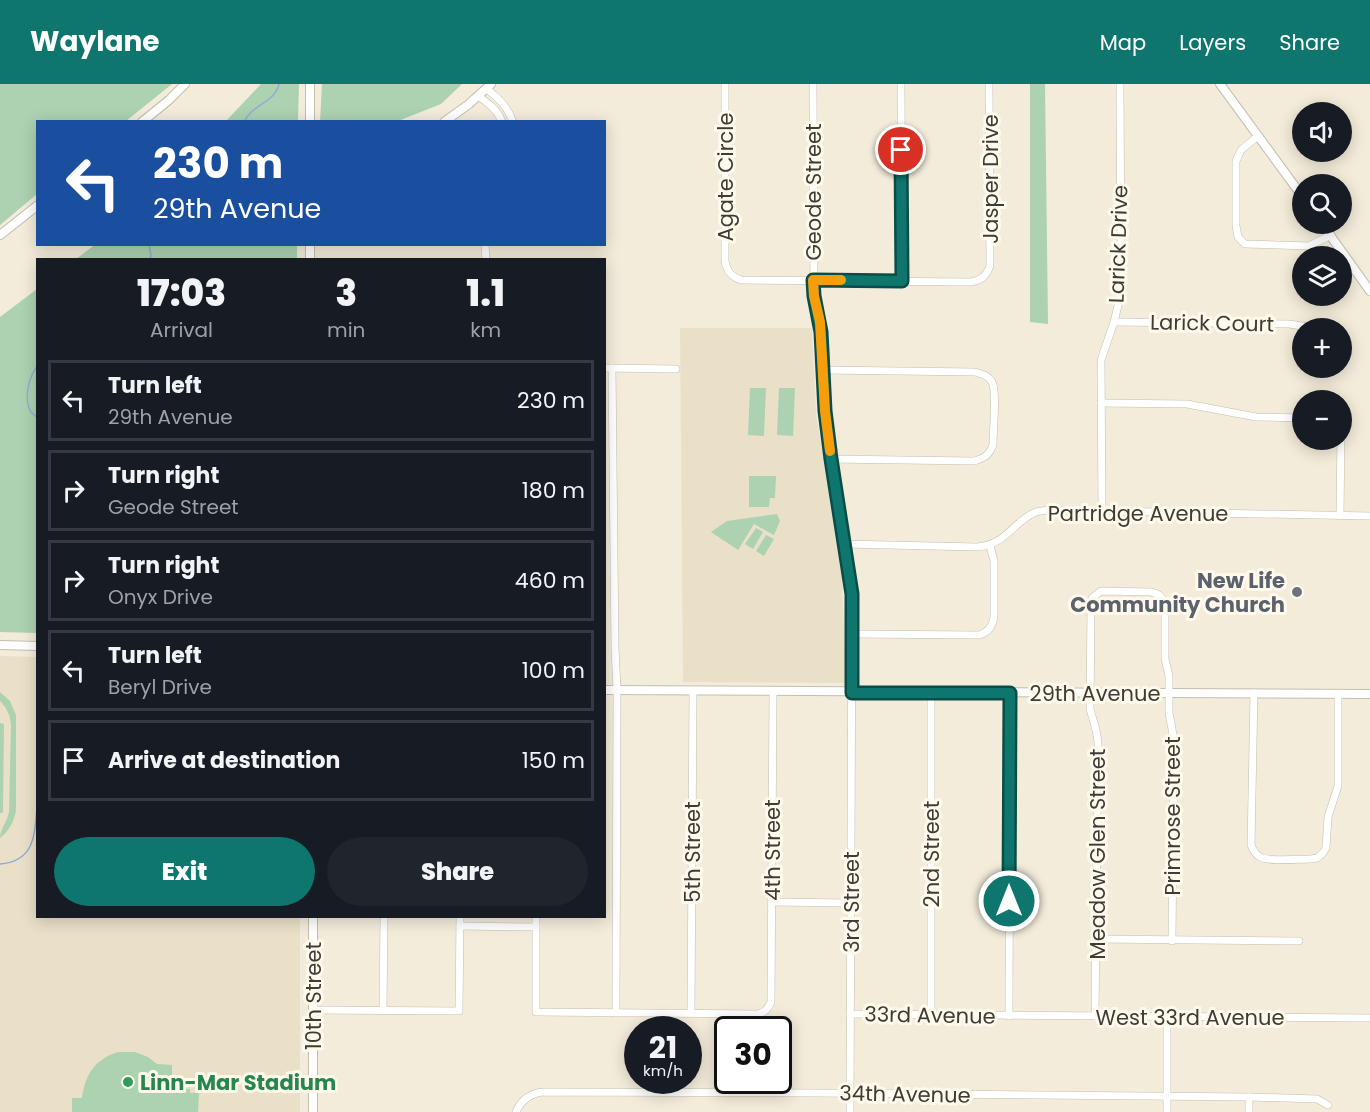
<!DOCTYPE html>
<meta charset="utf-8">
<style>
body{margin:0;font-family:Poppins,sans-serif;background:#20242c;color:#f1f3f6;height:100vh;display:flex;flex-direction:column;font-size:22px;white-space:nowrap}
*{box-sizing:border-box;margin:0}
p{font-size:20px;color:#9ea1a6}
.icon{flex:none;width:33px;height:33px;fill:none;stroke:currentColor;stroke-width:2;stroke-linecap:round;stroke-linejoin:round}
.map{position:relative;flex:1;overflow:hidden}
.panel{position:absolute;left:36px;top:174px;width:570px;height:660px;display:flex;flex-direction:column;background:#171b24;border-radius:0px;box-shadow:0 3px 15px #0003}
.panel>*{flex:none}
.hud{position:absolute;left:36px;top:36px;width:570px;height:126px;border-radius:0px;box-shadow:0 3px 15px #0003;background:#1a4fa0;color:#fff;overflow:hidden}
.fabs{position:absolute;left:1292px;top:18px;display:grid;gap:12px}
.fabs a{display:grid;place-items:center;width:60px;height:60px;border-radius:50%;background:#171b24;box-shadow:0 3px 15px #0003;font-size:30px}
.speed{position:absolute;left:624px;top:932px;display:flex;gap:12px;font-size:30px;font-weight:700;text-align:center}
.speed>*{display:grid;place-content:center;width:78px;height:78px;border-radius:50%;background:#171b24;box-shadow:0 3px 15px #0003;line-height:1}
.speed small{font-size:15px;font-weight:400}
.speed .limit{border:3px solid #111;border-radius:9px;background:#fff;color:#111}
.pin{position:absolute;display:grid;place-items:center;width:51px;height:51px;color:#fff;margin:-26px;border:3px solid #fff;border-radius:50%;box-shadow:0 2px 6px #0007}
.me{position:absolute;width:66px;margin:-33px;rotate:0deg;stroke-linejoin:round;filter:drop-shadow(0 0 4px #0008)}
.turn{display:flex;align-items:center;gap:21px;height:126px;padding:0 18px;font-size:27px}
.turn .icon{width:78px;height:78px;stroke-width:2.5}
.turn b{display:block;font-size:42px;line-height:51px}
.eta{display:flex;justify-content:space-evenly;align-items:center;height:102px;text-align:center}
.eta b{font-size:36px;font-weight:800;line-height:42px}
.primary-button{display:flex;gap:12px;margin-top:auto;padding:12px 18px}
.primary-button a{flex:1;height:69px;border-radius:36px;background:#0f766e;color:#fff;font-size:24px;font-weight:800;line-height:69px;text-align:center}
.primary-button a+a{background:#20242c;color:#f1f3f6}
ul{padding:0;list-style:none}
li{display:flex;align-items:center;gap:18px;height:81px;margin:0 12px 9px;padding:0 6px;border:3px solid #363941;border-radius:0px}
li div{flex:1}
li b{display:block;font-size:22px}
li em{font-style:normal}
header{display:flex;align-items:center;gap:36px;box-sizing:border-box;height:84px;padding:0 30px;background:#0f766e;color:#fff}
header strong{font-size:28px}
nav{display:flex;gap:33px;margin-inline-start:auto;font-size:21px}
.map>svg:first-child{display:block}
</style>
<header>
<strong>Waylane</strong>
<nav><a>Map</a><a>Layers</a><a>Share</a></nav>
</header>
<div class="map">
<svg width="1370" height="1028" viewBox="0 0 1370 1028">
<rect width="100%" height="100%" fill="#f3ecdb"/>
<g fill="#eae0c8">
<polygon points="680,244 812,244 816,329 842,494 846,599 683,598"/>
<polygon points="0,572 37,573 38,832 300,833 300,1028 0,1028"/>
</g>
<g fill="#acd2b1">
<polygon points="0,0 172,0 126,37 38,38 37,110 0,141"/>
<polygon points="261,0 299,0 298,37 226,37"/>
<polygon points="322,0 462,0 441,20 398,37 320,38"/>
<polygon points="1030,0 1045,0 1048,240 1030,238"/>
<polygon points="96,160 297,161 297,175 76,175"/>
<polygon points="37,205 37,549 0,548 0,233"/>
<polygon points="750,304 766,304 764,352 748,351"/>
<polygon points="779,304 795,304 793,352 777,351"/>
<polygon points="749,392 776,392 775,414 770,414 769,423 749,423"/>
<polygon points="777,430 780,437 774,451 754,440 738,466 711,448 727,437"/>
<polygon points="756,444 763,448 753,465 745,460"/>
<polygon points="766,451 774,455 764,472 756,467"/>
<path d="M0,608L10,617L16,631V727C13,739 10,746 0,754C0,745 7,738 9,728L11,641C10,631 7,624 0,617Z"/>
<polygon points="0,639 4,640 3,729 0,729"/>
<path d="M118,968H135L148,973L157,980L172,981V1004L190,1005V1009H199L198,1028H72V1014H82C85,991 95,975 118,968Z"/>
</g>
<g fill="none" stroke-linecap="round" stroke-linejoin="round">
<g stroke="#93acd2" stroke-width="1.5">
<path d="M244,38C253,19 274,20 279,0"/>
<polyline points="149,160 151,172 149,176"/>
<path d="M38,281C29,292 23,315 31,328C32,329 36,333 38,334"/>
<path d="M0,780C39,777 34,744 38,714"/>
</g>
<defs>
<g id="minor">
<path d="M725,0V177C727,188 731,192 741,196L971,198C982,196 986,192 990,182L989,0"/>
<polyline points="813,0 814,212 820,238 825,327 831,375 852,510 850,1028"/>
<polyline points="901,0 902,197"/>
<path d="M487,5C498,14 508,23 513,38"/>
<path d="M478,12C488,19 498,26 502,38"/>
<polyline points="1258,52 1241,66 1236,77 1236,142 1238,153 1245,160 1309,162 1331,151"/>
<polyline points="485,160 486,176"/>
<polyline points="1114,238 1289,240 1302,242 1310,244"/>
<polyline points="604,284 676,285"/>
<polyline points="612,284 615,564 617,606 616,929"/>
<path d="M823,286L975,288C982,290 988,291 992,298C997,307 993,348 993,361C989,371 985,374 974,377L831,375"/>
<polyline points="1101,319 1187,320 1256,333 1302,334"/>
<polyline points="1102,426 1101,276 1114,238 1120,213 1121,196 1120,0"/>
<polyline points="1340,432 1341,349"/>
<path d="M845,460L977,463C1008,460 1012,438 1036,428C1041,427 1046,426 1051,426L1370,432"/>
<path d="M852,550L980,551C989,547 992,543 994,533V477L990,462"/>
<path d="M1254,609L1251,761C1253,766 1255,770 1260,773C1270,778 1299,775 1311,775L1317,774L1323,769L1326,764L1328,733L1338,702V610"/>
<polyline points="772,818 851,819"/>
<path d="M536,832V928L758,930C765,928 768,925 771,918L773,608"/>
<polyline points="460,842 536,843"/>
<polyline points="1096,855 1299,857"/>
<polyline points="313,926 459,927 460,832"/>
<polyline points="383,927 384,832"/>
<polyline points="691,929 693,607"/>
<polyline points="850,930 1370,934"/>
<polyline points="931,931 931,609"/>
<polyline points="1009,932 1010,609"/>
<path d="M1095,932L1098,658L1096,646L1090,625L1091,521L1092,514L1101,507L1151,508C1159,510 1162,512 1165,520V575L1169,592V629L1174,656L1172,857"/>
<path d="M516,1028C521,1016 529,1010 542,1008L816,1009L1249,1013L1317,1015L1328,1021"/>
<polyline points="1167,1028 1167,933"/>
<polyline points="1249,1028 1249,1013"/>
</g>
<g id="tertiary">
<polyline points="310,0 310,38"/>
<polyline points="1220,0 1302,112"/>
<polyline points="142,38 169,16 185,0"/>
<polyline points="444,38 469,20 491,0"/>
<polyline points="1322,140 1370,207"/>
<polyline points="0,151 38,121"/>
<polyline points="310,160 310,176"/>
<polyline points="0,561 38,562"/>
<path d="M604,606C860,608 1115,610 1370,610"/>
<polyline points="313,832 313,1028"/>
</g>
</defs>
<use href="#minor" stroke="#c4bead" stroke-width="8"/>
<use href="#tertiary" stroke="#c4bead" stroke-width="10"/>
<use href="#minor" stroke="#fff" stroke-width="7"/>
<use href="#tertiary" stroke="#fff" stroke-width="8"/>
</g>
<g fill="none" stroke-linecap="round" stroke-linejoin="round">
<defs>
<polyline id="route" points="901,66 902,197 813,196 814,212 821,248 825,327 831,375 852,510 852,609 1010,609 1009,817"/>
</defs>
<use href="#route" stroke="#0a4d48" stroke-width="15"/>
<use href="#route" stroke="#0f766e" stroke-width="10"/>
<polyline stroke="#f59e0b" stroke-width="10" points="830,367 825,327 820,238 814,212 813,196 841,196"/>
</g>
<circle fill="#6b7280" stroke="#fff9ec" stroke-width="2" cx="1297" cy="508" r="6"/>
<circle fill="#2e9e5b" stroke="#fff9ec" stroke-width="2" cx="128" cy="998" r="6"/>
<g text-anchor="middle" dominant-baseline="central" stroke-width="6" stroke-linejoin="round" paint-order="stroke">
<g font-size="21" fill="#3f3c36" stroke="#fff9ec">
<text transform="translate(725 93) rotate(-90)">Agate Circle</text>
<text transform="translate(990 95) rotate(-90)">Jasper Drive</text>
<text transform="translate(813 108) rotate(-90)">Geode Street</text>
<text transform="translate(1118 160) rotate(-88)">Larick Drive</text>
<text transform="translate(1212 239) rotate(1)">Larick Court</text>
<text x="1138" y="429">Partridge Avenue</text>
<text x="1095" y="609">29th Avenue</text>
<text transform="translate(1172 732) rotate(-90)">Primrose Street</text>
<text transform="translate(772 766) rotate(-90)">4th Street</text>
<text transform="translate(692 768) rotate(-90)">5th Street</text>
<text transform="translate(931 770) rotate(-90)">2nd Street</text>
<text transform="translate(1097 770) rotate(-90)">Meadow Glen Street</text>
<text transform="translate(851 818) rotate(-90)">3rd Street</text>
<text transform="translate(313 912) rotate(-90)">10th Street</text>
<text transform="translate(930 931) rotate(1)">33rd Avenue</text>
<text x="1190" y="933">West 33rd Avenue</text>
<text transform="translate(905 1010) rotate(1)">34th Avenue</text>
</g>
<g font-size="21" font-weight="bold" fill="#5b616d" stroke="#fff9ec" text-anchor="end">
<text x="1285" y="496">New Life<tspan x="1285" dy="24">Community Church</tspan></text>
</g>
<g font-size="21" font-weight="bold" fill="#27864d" stroke="#fff9ec" text-anchor="start">
<text x="140" y="998">Linn-Mar Stadium</text>
</g>
</g>
</svg>
<div class="fabs">
<a><svg class="icon" aria-label="sound" viewBox="0 0 24 24"><path d="M4 9h4l5-4v14l-5-4H4zM17 9q2 3 0 6"/></svg></a>
<a><svg class="icon" aria-label="search" viewBox="0 0 24 24"><circle cx="10" cy="10" r="6"/><path d="M15 15l6 6"/></svg></a>
<a><svg class="icon" aria-label="layers" viewBox="0 0 24 24"><path d="M12 4l9 5-9 5-9-5zM3 14l9 5 9-5"/></svg></a>
<a>+</a>
<a>−</a>
</div>
<div class="speed"><div>21<small>km/h</small></div><div class="limit">30</div></div>
<div class="pin" style="left:901px;top:66px;background:#d93025"><svg class="icon" aria-label="arrive" viewBox="0 0 24 24"><path d="M6 21V4h12l-3 4 3 4H6"/></svg></div>
<svg class="me" style="left:1009px;top:817px" viewBox="-20 -20 40 40"><circle r="17" fill="#0f766e" stroke="#fff" stroke-width="3"/><path d="M0-11L8 9 0 5-8 9z" fill="#fff"/></svg>
<div class="hud">
<div class="turn"><svg class="icon" aria-label="left" viewBox="0 0 24 24"><path d="M17 20v-9H6M10 6l-5 5 5 5"/></svg><div><b>230 m</b>29th Avenue</div></div>
</div>
<section class="panel">
<div class="eta">
<div><b>17:03</b><p>Arrival</p></div>
<div><b>3</b><p>min</p></div>
<div><b>1.1</b><p>km</p></div>
</div>
<ul>
<li><svg class="icon" aria-label="left" viewBox="0 0 24 24"><path d="M17 20v-9H6M10 6l-5 5 5 5"/></svg><div><b>Turn left</b><p>29th Avenue</p></div><em>230 m</em></li>
<li><svg class="icon" aria-label="right" viewBox="0 0 24 24"><path d="M7 20v-9h11M14 6l5 5-5 5"/></svg><div><b>Turn right</b><p>Geode Street</p></div><em>180 m</em></li>
<li><svg class="icon" aria-label="right" viewBox="0 0 24 24"><path d="M7 20v-9h11M14 6l5 5-5 5"/></svg><div><b>Turn right</b><p>Onyx Drive</p></div><em>460 m</em></li>
<li><svg class="icon" aria-label="left" viewBox="0 0 24 24"><path d="M17 20v-9H6M10 6l-5 5 5 5"/></svg><div><b>Turn left</b><p>Beryl Drive</p></div><em>100 m</em></li>
<li><svg class="icon" aria-label="arrive" viewBox="0 0 24 24"><path d="M6 21V4h12l-3 4 3 4H6"/></svg><div><b>Arrive at destination</b></div><em>150 m</em></li>
</ul>
<div class="primary-button"><a>Exit</a><a>Share</a></div>
</section>
</div>
